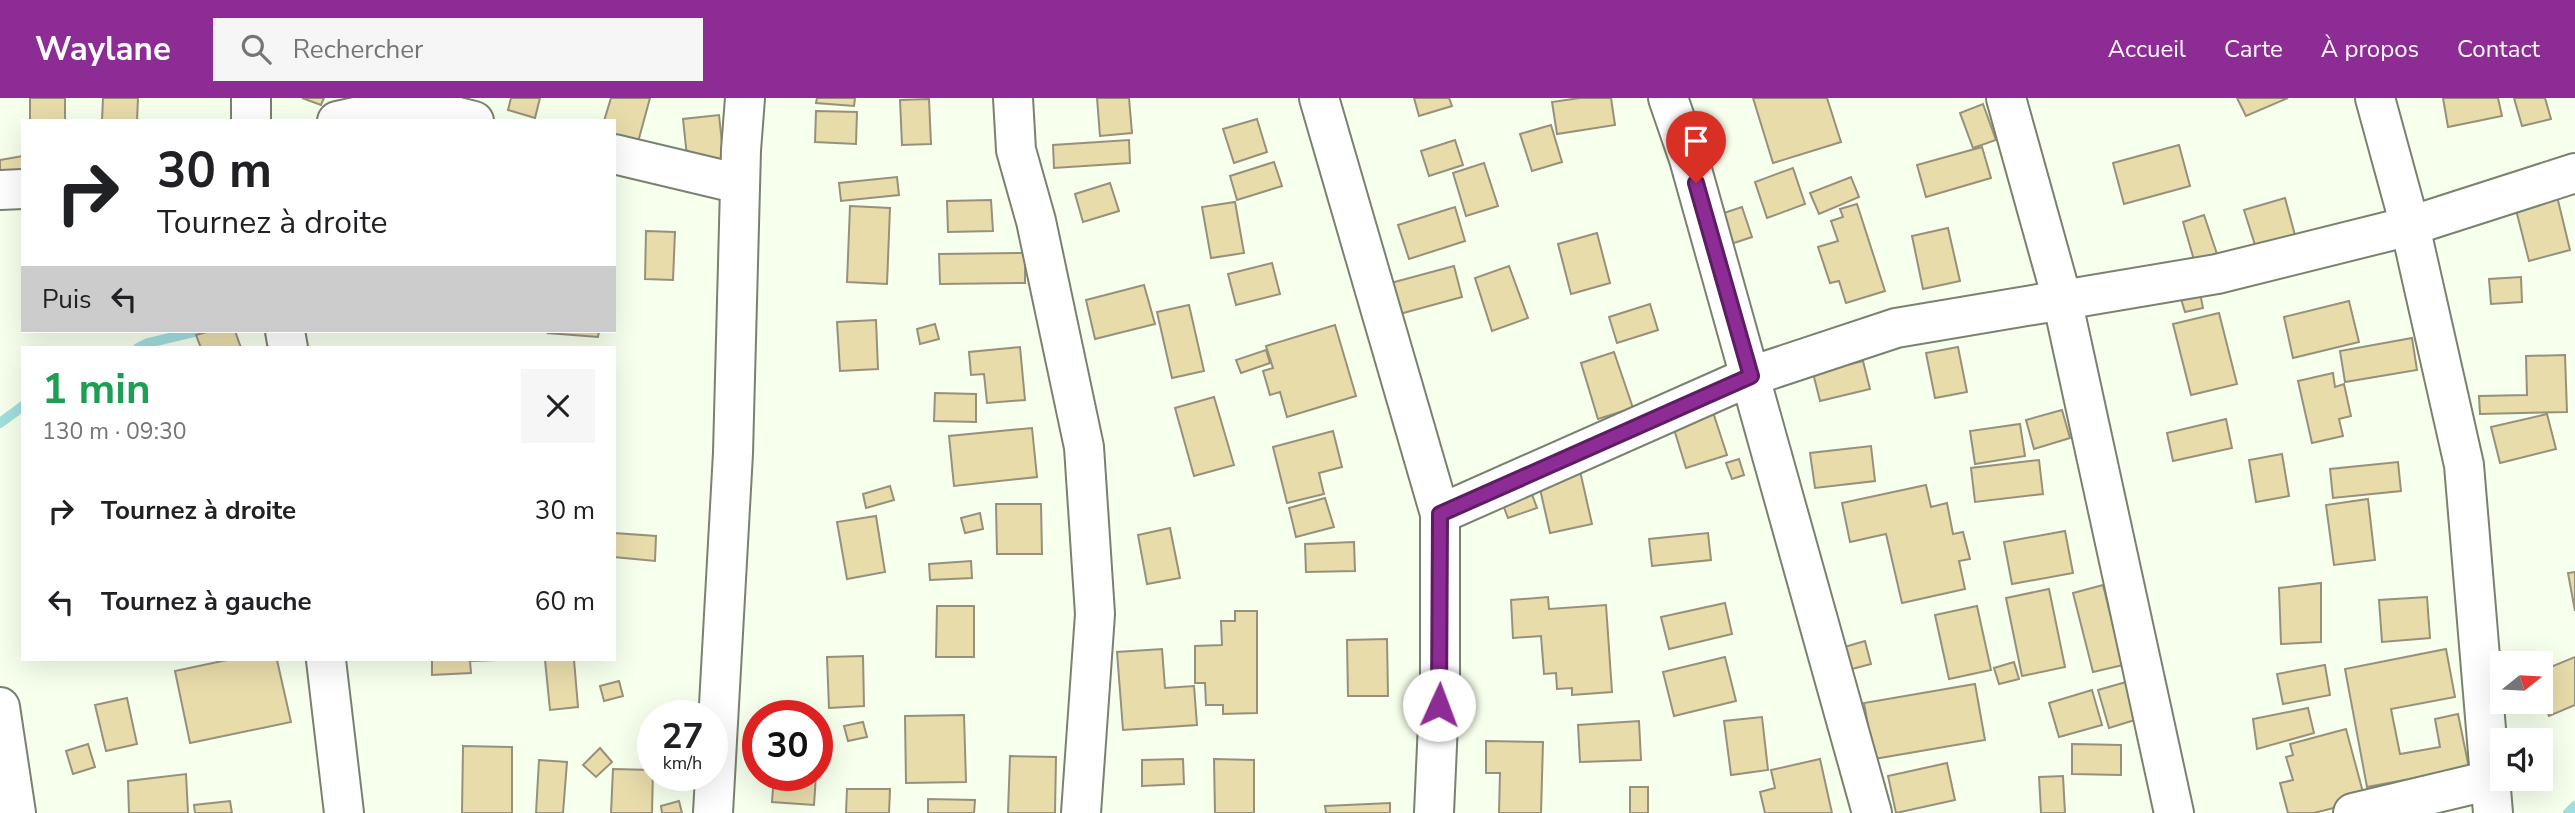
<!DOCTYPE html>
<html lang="fr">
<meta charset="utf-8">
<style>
body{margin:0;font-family:"Nunito Sans",sans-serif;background:#f6f6f6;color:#202124;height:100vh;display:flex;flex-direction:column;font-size:26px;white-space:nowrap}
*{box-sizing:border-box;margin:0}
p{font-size:23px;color:#757577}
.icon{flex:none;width:38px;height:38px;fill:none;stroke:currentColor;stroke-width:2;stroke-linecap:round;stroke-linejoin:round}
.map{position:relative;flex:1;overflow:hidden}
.side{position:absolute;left:21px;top:248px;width:595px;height:315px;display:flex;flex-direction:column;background:#fff;border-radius:0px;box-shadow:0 7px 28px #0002}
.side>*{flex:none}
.banner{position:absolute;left:21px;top:21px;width:595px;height:214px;border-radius:0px;box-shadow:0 7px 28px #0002;background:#fff;color:#202124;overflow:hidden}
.needle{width:46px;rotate:72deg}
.buttons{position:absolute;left:2490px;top:553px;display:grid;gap:14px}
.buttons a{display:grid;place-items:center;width:63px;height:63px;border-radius:0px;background:#fff;box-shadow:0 7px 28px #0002;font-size:35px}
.speed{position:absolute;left:637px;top:602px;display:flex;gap:14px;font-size:35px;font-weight:700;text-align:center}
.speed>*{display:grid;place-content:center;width:91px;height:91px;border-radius:50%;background:#fff;box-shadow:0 7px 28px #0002;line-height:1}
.speed small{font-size:18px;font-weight:400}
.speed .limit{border:10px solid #d22;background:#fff;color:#111}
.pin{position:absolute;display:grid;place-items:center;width:60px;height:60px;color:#fff;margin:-72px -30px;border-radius:50% 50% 50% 0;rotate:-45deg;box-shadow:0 0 7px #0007}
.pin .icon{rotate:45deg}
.me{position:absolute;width:77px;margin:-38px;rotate:2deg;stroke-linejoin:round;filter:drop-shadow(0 0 5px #0008)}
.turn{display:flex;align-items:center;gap:24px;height:147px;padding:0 21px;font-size:32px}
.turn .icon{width:91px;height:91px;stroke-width:2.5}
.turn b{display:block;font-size:49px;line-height:60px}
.then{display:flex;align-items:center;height:66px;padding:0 21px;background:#0003;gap:14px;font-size:26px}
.round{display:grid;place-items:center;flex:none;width:74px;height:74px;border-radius:0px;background:#f6f6f6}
.summary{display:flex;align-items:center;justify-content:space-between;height:119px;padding:0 21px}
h1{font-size:42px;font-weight:700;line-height:52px;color:#1e9e55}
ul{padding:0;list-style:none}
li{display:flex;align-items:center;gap:21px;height:91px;padding:0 21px}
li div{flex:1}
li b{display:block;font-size:26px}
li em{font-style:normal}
header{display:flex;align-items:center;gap:42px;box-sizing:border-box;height:98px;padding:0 35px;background:#8d2c95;color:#fff}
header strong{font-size:33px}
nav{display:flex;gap:38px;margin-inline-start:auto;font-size:24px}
.search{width:490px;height:63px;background:#f6f6f6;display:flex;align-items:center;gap:18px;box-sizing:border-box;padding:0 24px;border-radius:0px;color:#757577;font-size:26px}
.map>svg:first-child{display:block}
</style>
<header>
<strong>Waylane</strong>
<div class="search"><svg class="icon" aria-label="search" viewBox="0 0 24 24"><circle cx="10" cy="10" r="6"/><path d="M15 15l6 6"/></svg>Rechercher</div>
<nav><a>Accueil</a><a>Carte</a><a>À propos</a><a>Contact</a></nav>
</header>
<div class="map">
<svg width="2575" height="715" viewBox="0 0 2575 715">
<rect width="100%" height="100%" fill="#f7ffed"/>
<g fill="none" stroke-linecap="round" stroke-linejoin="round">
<g stroke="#a0dfdd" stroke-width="10">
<polyline points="138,250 148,245 199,233"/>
<polyline points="0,325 23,308"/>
<polyline points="2568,715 2575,708"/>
</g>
</g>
<g fill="#e8dcab" stroke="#97917c" stroke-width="2">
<rect x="30" y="0" width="35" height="23"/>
<polygon points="103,0 138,0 137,23 102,23"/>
<polygon points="302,0 324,0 321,7"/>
<polygon points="511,0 540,0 535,20 508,12"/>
<polygon points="611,0 650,0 638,44 614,37 614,23 604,23"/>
<polygon points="817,0 855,0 854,8 816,5"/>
<polygon points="1097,0 1129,0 1132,35 1100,38"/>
<polygon points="1414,0 1449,0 1452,8 1419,18"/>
<polygon points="1580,0 1611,0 1615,27 1557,36 1552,4"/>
<polygon points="1753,0 1827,0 1841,44 1773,65"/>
<polygon points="2237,0 2288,0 2246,18"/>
<polygon points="2443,0 2498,0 2502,18 2448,29"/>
<polygon points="2514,0 2545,0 2551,21 2522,28"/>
<polygon points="929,1 931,46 902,47 900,2"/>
<polygon points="1983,6 1996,42 1973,50 1960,15"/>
<polygon points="816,13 857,14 856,46 815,44"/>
<polygon points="719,17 724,64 688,68 683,21"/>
<polygon points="1257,21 1267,54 1234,65 1223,31"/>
<polygon points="1551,27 1562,64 1532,73 1520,36"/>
<polygon points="1129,42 1130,65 1054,70 1053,47"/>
<polygon points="1455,42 1463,67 1429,78 1421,53"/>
<polygon points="2179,47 2190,88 2124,106 2113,65"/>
<polygon points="1982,49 1991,80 1926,99 1917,67"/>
<polygon points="23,58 23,80 0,84 0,62"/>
<polygon points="1274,64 1282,88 1237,102 1230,78"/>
<polygon points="1484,65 1498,108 1466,118 1453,75"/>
<polygon points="1793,70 1805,106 1767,120 1755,84"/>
<polygon points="897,79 899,97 841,103 839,85"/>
<polygon points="1851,79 1859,99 1819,116 1810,95"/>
<polygon points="1110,85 1119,113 1083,124 1075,96"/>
<polygon points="2556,94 2570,152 2529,163 2514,104"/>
<polygon points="2285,100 2299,152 2260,163 2244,112"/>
<polygon points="991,102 993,133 948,134 947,103"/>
<polygon points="1235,104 1244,155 1211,160 1202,109"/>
<polygon points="1857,106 1885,193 1846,205 1839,183 1830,185 1818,149 1838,143 1831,123 1843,119 1840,111"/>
<polygon points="850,108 890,110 887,186 847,184"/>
<polygon points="1455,109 1465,143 1409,161 1398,127"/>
<polygon points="1742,109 1752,139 1728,147 1718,117"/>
<polygon points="2204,117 2217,156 2194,162 2183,124"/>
<polygon points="1948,130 1960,183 1923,191 1912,138"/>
<polygon points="646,133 675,134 673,182 645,181"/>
<polygon points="1597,135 1610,185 1571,196 1558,146"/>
<polygon points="1025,155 1025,185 940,186 939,156"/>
<polygon points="1272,165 1280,196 1236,207 1228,176"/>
<polygon points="1454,168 1462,199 1396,217 1387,186"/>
<polygon points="1509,168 1528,220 1492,233 1475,180"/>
<polygon points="2521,179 2522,204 2491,206 2489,181"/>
<polygon points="1144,187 1155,226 1095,241 1086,202"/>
<polygon points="2199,190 2203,210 2185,214 2179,194"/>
<polygon points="2349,203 2359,244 2293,260 2284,219"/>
<polygon points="1650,206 1658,232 1617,245 1609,219"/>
<polygon points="1189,207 1204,273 1172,280 1157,214"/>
<polygon points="2219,215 2237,286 2191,297 2173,226"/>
<polygon points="876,222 878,271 840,273 837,224"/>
<polygon points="935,226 939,241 920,246 917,231"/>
<polygon points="1335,227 1356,298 1287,319 1280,294 1270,297 1263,273 1273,270 1266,248"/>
<polygon points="210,233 235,233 241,250 201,250 196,237"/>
<polygon points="549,233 599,233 598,239 548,235"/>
<polygon points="2412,240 2417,272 2345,284 2340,253"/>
<polygon points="1020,249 1025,302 987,305 984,276 971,277 969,254"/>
<polygon points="1958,249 1967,294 1935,300 1926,255"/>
<polygon points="1266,252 1270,265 1241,275 1236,262"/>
<polygon points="1614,254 1633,310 1598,321 1581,265"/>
<polygon points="2565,257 2567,314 2480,316 2479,298 2527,297 2526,258"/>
<polygon points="1863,263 1870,291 1820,303 1813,275"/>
<polygon points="2333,275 2335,289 2344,286 2351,318 2339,321 2343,338 2312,345 2298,283"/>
<polygon points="935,295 976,296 976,324 934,323"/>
<polygon points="1214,299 1234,367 1194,378 1175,310"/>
<polygon points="1709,302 1727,357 1686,370 1669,315"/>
<polygon points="2062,312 2070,340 2034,351 2026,322"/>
<polygon points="2547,316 2556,351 2500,365 2491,329"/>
<polygon points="2226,321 2232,350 2173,363 2167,335"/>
<polygon points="2020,326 2025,358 1975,366 1970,333"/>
<polygon points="1032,330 1037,379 954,388 949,338"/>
<polygon points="1333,333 1342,369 1319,375 1324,396 1287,405 1273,349"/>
<polygon points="1871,348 1875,383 1815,390 1810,355"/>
<polygon points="2282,356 2289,398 2256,404 2249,362"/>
<polygon points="1739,361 1744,377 1732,381 1726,365"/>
<polygon points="2039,362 2043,396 1975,404 1971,370"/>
<polygon points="2398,364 2401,393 2333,400 2330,371"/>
<polygon points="1580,373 1592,426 1550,435 1538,382"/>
<polygon points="1527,383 1537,410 1508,420 1498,394"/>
<polygon points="1926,387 1931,409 1947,405 1953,436 1963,434 1970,461 1959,463 1965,491 1902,505 1886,436 1850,444 1842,405"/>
<polygon points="890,388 894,402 866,410 863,396"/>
<polygon points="1325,400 1334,429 1296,439 1289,410"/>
<polygon points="2368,401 2375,462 2334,467 2326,407"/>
<polygon points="996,406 1041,406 1042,456 997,456"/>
<polygon points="980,415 983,431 965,435 961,420"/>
<polygon points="876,418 885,474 847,481 837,424"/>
<polygon points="1170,430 1180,480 1147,486 1138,437"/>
<polygon points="2065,433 2073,475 2012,486 2004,444"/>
<polygon points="614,435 656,438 655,463 614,459"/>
<polygon points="1708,435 1711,462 1652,468 1649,441"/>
<polygon points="1354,444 1355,473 1306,474 1305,446"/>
<polygon points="971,463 972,480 930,482 929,466"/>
<polygon points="2575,474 2575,513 2568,475"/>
<polygon points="2321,485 2321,544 2281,546 2279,490"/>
<polygon points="2103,487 2123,567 2093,574 2073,495"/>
<polygon points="2049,491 2065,569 2022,578 2006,500"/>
<polygon points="1548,499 1549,511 1606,507 1612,594 1572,597 1572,590 1557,591 1556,575 1544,576 1541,538 1513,540 1511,502"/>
<polygon points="2427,499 2430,540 2382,544 2379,502"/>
<polygon points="1725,505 1732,536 1669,551 1661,519"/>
<polygon points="937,508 974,508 974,559 936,559"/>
<polygon points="1977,508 1991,572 1949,581 1935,517"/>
<polygon points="1235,513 1257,513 1257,615 1223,616 1223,607 1206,607 1205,585 1195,585 1195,548 1222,547 1221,523 1235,523"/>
<polygon points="1387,541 1388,598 1348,598 1347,542"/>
<polygon points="1865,543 1871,566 1848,572 1841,550"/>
<polygon points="1162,551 1165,590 1194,588 1197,627 1123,632 1117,554"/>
<polygon points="2446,551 2455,599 2391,611 2400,656 2440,649 2435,621 2458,616 2469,670 2367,689 2345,571"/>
<polygon points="863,558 864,608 829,610 827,559"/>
<polygon points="1725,559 1736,603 1674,618 1663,574"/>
<polygon points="2575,559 2575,607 2549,618 2541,600 2541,573"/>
<polygon points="227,562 277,562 291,624 190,645 175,573"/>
<polygon points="432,562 497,562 470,563 471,575 432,577"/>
<polygon points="545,562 574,562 578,609 550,612"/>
<polygon points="2014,564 2019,581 1999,586 1994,570"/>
<polygon points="2325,567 2330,597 2283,606 2277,576"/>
<polygon points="619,583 623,598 604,603 600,588"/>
<polygon points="2126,584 2138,621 2109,630 2098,592"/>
<polygon points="1975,586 1985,642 1874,661 1864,605"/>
<polygon points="2092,592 2102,627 2059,639 2049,605"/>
<polygon points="127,600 137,646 106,653 95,607"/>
<polygon points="2308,610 2314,635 2257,651 2253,621"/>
<polygon points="964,617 966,684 906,685 905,618"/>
<polygon points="1762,619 1768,672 1731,677 1724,623"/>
<polygon points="1639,623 1641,662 1580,664 1578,627"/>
<polygon points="863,624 867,639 848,643 844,628"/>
<polygon points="2346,631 2365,702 2314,715 2288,715 2280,685 2293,682 2286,659 2293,657 2290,646"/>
<polygon points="1486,643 1543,644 1541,715 1499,715 1500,675 1486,675"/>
<polygon points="88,646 95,669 73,676 66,653"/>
<polygon points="2072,646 2121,647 2121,677 2072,676"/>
<polygon points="463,648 512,649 512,715 462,715"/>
<polygon points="600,650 612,664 596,679 583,667"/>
<polygon points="1010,658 1056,659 1055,715 1008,715"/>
<polygon points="1183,661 1184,686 1142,688 1142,662"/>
<polygon points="1214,661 1254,662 1254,715 1215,715"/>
<polygon points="1820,661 1832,715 1765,715 1760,694 1775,690 1771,672"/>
<polygon points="539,662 567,664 563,715 536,715"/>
<polygon points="1947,665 1955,702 1896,715 1888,678"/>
<polygon points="613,671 653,672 652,715 611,715"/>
<polygon points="186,676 188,715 129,715 128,683"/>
<polygon points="774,677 816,677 814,707 772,704"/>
<polygon points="2063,678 2065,715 2041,715 2039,679"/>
<rect x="1630" y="689" width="18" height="26"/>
<polygon points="847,691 890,691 889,715 846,715"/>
<polygon points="928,701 975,702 974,715 928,715"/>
<polygon points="230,703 232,715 195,715 194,707"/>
<polygon points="679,703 682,715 662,715 661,708"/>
<polygon points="1390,705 1390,715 1326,715 1325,708"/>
</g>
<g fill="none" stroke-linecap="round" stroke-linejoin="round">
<defs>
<g id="minor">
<polyline points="1013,0 1016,52 1036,123 1084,349 1095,516 1081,715"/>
<polyline points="1319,0 1440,416 1440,580 1434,715"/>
<polyline points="1668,0 1689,61 1872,715"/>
<polyline points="2006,0 2062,201 2174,715"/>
<polyline points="2375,0 2410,128 2464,367 2493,715"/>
<polyline points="251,23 251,0"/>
<polyline points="337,23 410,7 474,23"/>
<polyline points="614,56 740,86"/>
<polyline points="0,92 23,91"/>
<polyline points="285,233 288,250"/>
<polyline points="1440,416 1751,278 1896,230 2217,176 2410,128 2575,75"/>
<polyline points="326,562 344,715"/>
<polyline points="0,609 16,715"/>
<polyline points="713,715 733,355 741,52 745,0"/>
<polyline points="2353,715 2491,682"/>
</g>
</defs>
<use href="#minor" stroke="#79826f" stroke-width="42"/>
<use href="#minor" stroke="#fff" stroke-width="38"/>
</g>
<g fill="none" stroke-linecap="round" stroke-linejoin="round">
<defs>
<polyline id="route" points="1439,607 1440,416 1751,278 1696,85"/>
</defs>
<use href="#route" stroke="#5c1d61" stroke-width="18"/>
<use href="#route" stroke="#8d2c95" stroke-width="12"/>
</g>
</svg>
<div class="buttons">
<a><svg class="needle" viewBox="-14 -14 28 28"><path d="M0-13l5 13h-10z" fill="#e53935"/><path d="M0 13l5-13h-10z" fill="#757577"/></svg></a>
<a><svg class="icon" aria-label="sound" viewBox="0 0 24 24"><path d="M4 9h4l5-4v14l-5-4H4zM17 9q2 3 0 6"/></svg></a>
</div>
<div class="speed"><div>27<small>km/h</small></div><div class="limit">30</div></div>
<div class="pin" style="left:1696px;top:85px;background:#d93025"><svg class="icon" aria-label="arrive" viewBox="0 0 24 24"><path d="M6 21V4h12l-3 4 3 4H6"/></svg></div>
<svg class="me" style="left:1439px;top:607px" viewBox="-20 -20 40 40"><circle r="19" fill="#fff"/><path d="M0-13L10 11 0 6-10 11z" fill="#8d2c95"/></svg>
<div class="banner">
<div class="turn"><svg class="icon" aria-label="right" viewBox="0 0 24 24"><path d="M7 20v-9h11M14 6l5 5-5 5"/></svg><div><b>30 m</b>Tournez à droite</div></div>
<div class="then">Puis<svg class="icon" aria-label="left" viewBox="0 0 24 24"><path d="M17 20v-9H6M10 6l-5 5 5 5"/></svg></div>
</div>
<section class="side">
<div class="summary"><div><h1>1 min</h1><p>130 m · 09:30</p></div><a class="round"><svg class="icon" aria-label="close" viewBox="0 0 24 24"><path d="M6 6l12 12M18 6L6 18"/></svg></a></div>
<ul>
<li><svg class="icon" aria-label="right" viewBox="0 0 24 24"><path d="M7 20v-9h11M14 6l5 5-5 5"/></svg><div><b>Tournez à droite</b></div><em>30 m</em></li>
<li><svg class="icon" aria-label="left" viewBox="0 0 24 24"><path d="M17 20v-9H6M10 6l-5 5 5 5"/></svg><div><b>Tournez à gauche</b></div><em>60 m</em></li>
</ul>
</section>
</div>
